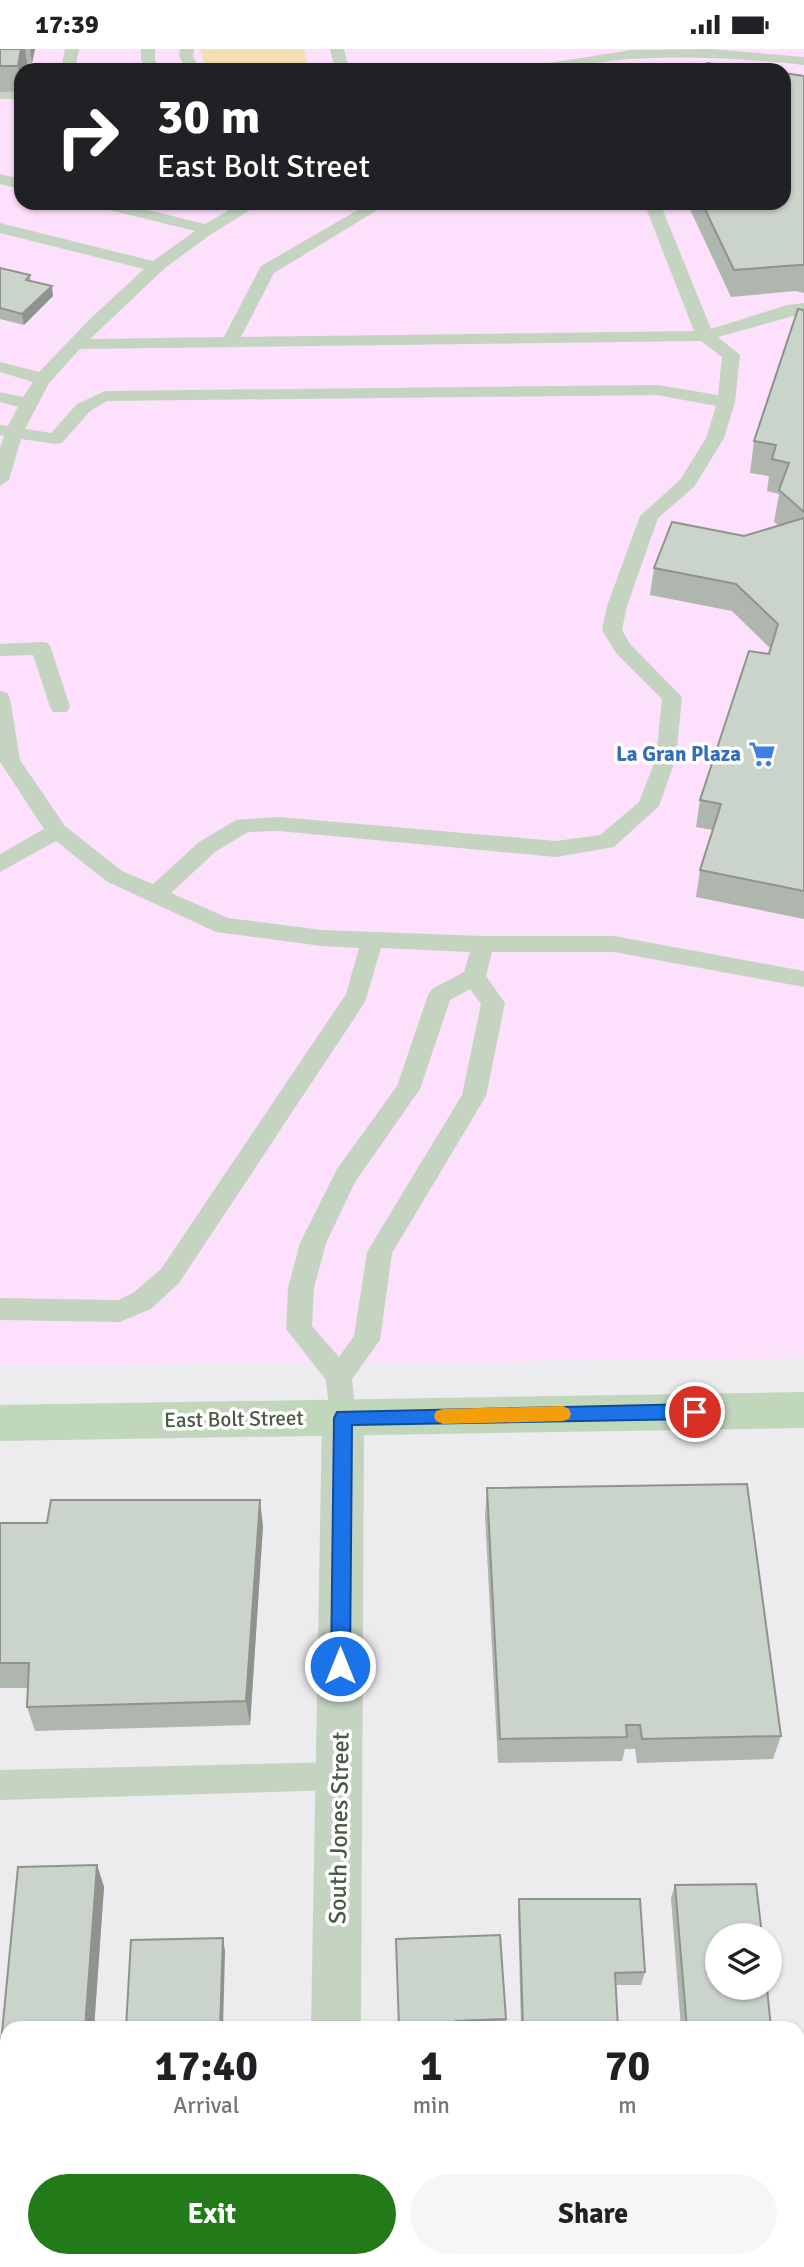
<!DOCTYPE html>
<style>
body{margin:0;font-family:Signika,sans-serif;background:#f6f6f6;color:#202124;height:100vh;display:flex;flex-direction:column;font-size:26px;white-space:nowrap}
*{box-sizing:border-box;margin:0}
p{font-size:23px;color:#757577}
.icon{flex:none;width:38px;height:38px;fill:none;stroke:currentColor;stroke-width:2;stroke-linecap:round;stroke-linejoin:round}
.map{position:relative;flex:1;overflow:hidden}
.sheet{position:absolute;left:0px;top:1972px;width:805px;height:247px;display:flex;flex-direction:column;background:#fff;border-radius:21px 21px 0 0;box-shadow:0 2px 5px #0004}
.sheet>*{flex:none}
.top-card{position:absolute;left:14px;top:14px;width:777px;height:147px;border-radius:21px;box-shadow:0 2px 5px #0004;background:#202124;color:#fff;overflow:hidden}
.buttons{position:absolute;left:705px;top:1874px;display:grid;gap:14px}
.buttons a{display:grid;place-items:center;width:77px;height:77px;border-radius:50%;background:#fff;box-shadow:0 2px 5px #0004;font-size:35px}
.pin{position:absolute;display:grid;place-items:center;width:60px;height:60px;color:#fff;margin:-30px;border:4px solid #fff;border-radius:50%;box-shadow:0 2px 7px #0007}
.me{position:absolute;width:77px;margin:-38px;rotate:0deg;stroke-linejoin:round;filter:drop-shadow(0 0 5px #0008)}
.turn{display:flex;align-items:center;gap:24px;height:147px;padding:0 28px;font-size:32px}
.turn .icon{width:91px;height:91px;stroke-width:2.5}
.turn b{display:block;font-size:49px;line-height:60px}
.eta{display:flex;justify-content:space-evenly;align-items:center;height:119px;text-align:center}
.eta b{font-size:42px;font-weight:700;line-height:49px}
.cta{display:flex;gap:14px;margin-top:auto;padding:14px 28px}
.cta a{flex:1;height:80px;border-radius:42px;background:#227b18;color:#fff;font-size:28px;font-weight:700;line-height:80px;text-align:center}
.cta a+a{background:#f6f6f6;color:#202124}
.status{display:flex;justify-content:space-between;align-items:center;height:49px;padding:0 35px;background:#fff;direction:ltr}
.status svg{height:19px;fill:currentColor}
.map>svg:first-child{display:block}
</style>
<div class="status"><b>17:39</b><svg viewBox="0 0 49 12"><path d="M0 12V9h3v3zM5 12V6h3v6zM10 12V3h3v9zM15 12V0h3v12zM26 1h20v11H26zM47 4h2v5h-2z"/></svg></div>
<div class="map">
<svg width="804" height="2218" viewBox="0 0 804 2218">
<rect width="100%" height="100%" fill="#ecebee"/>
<path fill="#fde0fc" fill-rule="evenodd" d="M0,0H804V1309L0,1317ZM21,21H784V154H21Z"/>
<polygon fill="#f2dfb4" points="200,0 304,0 309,21 207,21"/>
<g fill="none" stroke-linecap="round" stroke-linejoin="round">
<g fill="#c4d4c0" fill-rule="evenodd">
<polygon points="65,0 79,0 75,21 61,21"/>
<polygon points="141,0 155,0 155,11 161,21 147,21 141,11"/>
<polygon points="180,0 194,0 193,7 200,21 186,21 179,7"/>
<polygon points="330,0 344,0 349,21 335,21"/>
<path d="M711,0L804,8V16C746,10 688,6 630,10C594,13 559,21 523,21L530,17L631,1Z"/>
<rect x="0" y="40" width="21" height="10"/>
<polygon points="0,125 21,130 21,140 0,135"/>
<path d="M91,154H119L205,175L241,154H261L210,186L165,219L90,290L224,288L261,217L370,154H389L274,224L241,288L694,282L644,154H660L711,280L787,256L804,254V264L718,288L740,306L735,353L724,389L694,438L658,469L627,557L622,581L630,595L682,648L676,709L659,757L614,798L556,808L279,782L248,783L215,803L171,844L228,869L322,881L483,887H614L804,922V938L614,903H492L486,927L505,954L486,1047L392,1204L380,1291L352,1330L356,1369L352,1377L343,1381L334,1377L330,1369L326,1331L286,1280L288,1239L300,1194L337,1120L397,1037L428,946L432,940L464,923L470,903L381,899L365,953L179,1234L151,1260L120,1273L0,1271V1249L118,1251L133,1244L161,1220L346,945L359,899L322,897L216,883L106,832L56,792L0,823V805L44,780L0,713V642L7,644L10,649L20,711L65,777L122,822L153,835L199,793L236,771L279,768L556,792L600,786L639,753L656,709L662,650L616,604L602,581L607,557L640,467L680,431L706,389L716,357L657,346L107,352L90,362L62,394L56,395L21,390L9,431L0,437V399L4,387L0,386V376L8,377L18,358L0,353V343L23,348L33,333L0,323V313L39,323L91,269L144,220L0,184V174L153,212L195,182L93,157ZM701,292L722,308L718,346L657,336L105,342L77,355L51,384L25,380L49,334L80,300ZM470,940L481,955L462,1046L367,1203L354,1287L339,1308L312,1277L314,1239L326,1194L355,1133L420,1040L450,951Z"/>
<polygon points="41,593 48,594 51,599 70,658 67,663 53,663 50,658 33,606 0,607 0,595"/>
<polygon points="339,1713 350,1717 354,1727 350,1737 339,1741 0,1751 0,1721"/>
</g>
<g fill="#c4d4c0" fill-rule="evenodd">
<polygon points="343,1351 358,1356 364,1369 361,1979 311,1979 322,1369 328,1356"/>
<rect x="798" y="2146" width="6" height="54"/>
<polygon points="0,2160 7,2160 7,2212 11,2212 0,2214"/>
<rect x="307" y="2212" width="54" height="6"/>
</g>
<polygon fill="#c0d7bb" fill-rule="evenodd" points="804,1343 804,1379 0,1392 0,1356"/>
</g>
<g fill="#afb6ae">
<polygon points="0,0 35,0 32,14 27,15 21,21 21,42 0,43"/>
<polygon points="804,27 804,244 795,242 731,248 687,154 784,154"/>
<polygon points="0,219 30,226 31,232 53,247 24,276 0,270"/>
<polygon points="804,261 804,870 696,848 700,821 713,781 696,778 700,751 770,599 732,562 650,546 654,519 744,487 778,476 774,473 779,445 767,442 769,427 750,424 754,392"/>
<polygon points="487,1439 781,1687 773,1710 637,1714 635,1700 625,1700 622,1712 498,1714 485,1466"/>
<polygon points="0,1474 263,1477 250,1676 35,1682 27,1658 28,1639 0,1639"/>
<polygon points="97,1816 104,1838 94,1979 7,1979 7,2005 1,1994 18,1818"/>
<polygon points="675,1836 771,1979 681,1979 671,1849"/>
<polygon points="519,1850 645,1923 641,1936 615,1936 618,1979 521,1979 518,1863"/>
<polygon points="396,1890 506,1970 504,1979 399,1979"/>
</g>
<g fill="#8e948d">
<polygon points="21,0 25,0 27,15 26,21 21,21 21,40 18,17"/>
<polygon points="30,0 35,0 32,14"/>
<polygon points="52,237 53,247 24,276 22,265"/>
<polygon points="260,1451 263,1477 250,1676 246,1652"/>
<polygon points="97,1816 104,1838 94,1979 85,1979"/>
<polygon points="223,1889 225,1902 223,1979 220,1979"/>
</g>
<g fill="#cbd4ca" stroke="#8e948d" stroke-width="2">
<polygon points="0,0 21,0 18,17 0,17"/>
<polygon points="707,14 759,21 704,21"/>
<polygon points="784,24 804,27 804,216 799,216 734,221 702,154 784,154"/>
<polygon points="0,219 30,226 26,231 52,237 22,265 0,259"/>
<polygon points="798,260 804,261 804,463 779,441 789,414 772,410 776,396 754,392"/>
<polygon points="804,469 804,842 700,821 721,755 700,751 749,602 769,605 778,575 736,535 654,519 672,473 744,487"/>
<polygon points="747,1435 781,1687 642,1690 640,1676 626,1676 627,1688 500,1690 487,1439"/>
<polygon points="51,1451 260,1451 246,1652 27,1658 29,1614 0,1614 0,1474 47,1474"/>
<polygon points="97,1816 85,1979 7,1979 7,1994 1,1994 18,1818"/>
<polygon points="756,1835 762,1886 718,1886 718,1939 767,1939 771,1979 687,1979 675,1836"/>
<polygon points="519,1850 640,1850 645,1923 615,1924 618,1979 523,1979"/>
<polygon points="500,1886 506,1970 456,1972 456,1979 399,1979 396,1890"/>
<polygon points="223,1889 220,1979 126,1979 131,1891"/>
</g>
<polygon fill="#1a73e8" stroke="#114b97" stroke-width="2" points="695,1355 702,1357 704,1363 702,1368 695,1370 352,1376 350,1617 347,1623 340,1626 334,1623 331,1617 334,1369 337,1363"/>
<polygon fill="#f59e0b" points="563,1357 569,1360 571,1365 569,1370 563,1372 443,1375 436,1372 434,1367 436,1362 443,1360"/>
<defs>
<symbol id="supermarket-bare" viewBox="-9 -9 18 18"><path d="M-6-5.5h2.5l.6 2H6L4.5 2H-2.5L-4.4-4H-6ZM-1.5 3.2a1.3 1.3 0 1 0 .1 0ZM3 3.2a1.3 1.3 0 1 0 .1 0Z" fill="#3f7fe0" stroke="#fff" stroke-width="2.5" paint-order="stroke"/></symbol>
</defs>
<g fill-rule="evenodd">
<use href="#supermarket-bare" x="743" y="686" width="38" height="38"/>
</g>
<g text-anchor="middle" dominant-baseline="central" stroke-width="7" stroke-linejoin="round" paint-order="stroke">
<g font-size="21" font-weight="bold" fill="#366cbe" stroke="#fff" text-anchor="end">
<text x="741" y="705">La Gran Plaza</text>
</g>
<g font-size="21" fill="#475a42" stroke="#fff">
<text transform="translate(234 1370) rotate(-1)">East Bolt Street</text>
</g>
<g font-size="24" fill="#475a42" stroke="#fff">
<text transform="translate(339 1779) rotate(-89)">South Jones Street</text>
</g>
</g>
</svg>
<div class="buttons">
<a><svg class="icon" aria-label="layers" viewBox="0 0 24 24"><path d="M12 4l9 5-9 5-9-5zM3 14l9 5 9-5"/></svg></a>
</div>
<div class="pin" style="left:695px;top:1363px;background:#d93025"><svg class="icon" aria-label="arrive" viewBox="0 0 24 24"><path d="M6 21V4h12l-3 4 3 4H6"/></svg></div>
<svg class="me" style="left:340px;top:1617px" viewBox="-20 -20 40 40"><circle r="17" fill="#1a73e8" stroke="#fff" stroke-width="3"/><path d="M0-11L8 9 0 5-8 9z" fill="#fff"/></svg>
<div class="top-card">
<div class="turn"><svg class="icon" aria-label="right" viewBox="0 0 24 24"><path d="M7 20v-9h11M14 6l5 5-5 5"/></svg><div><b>30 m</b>East Bolt Street</div></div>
</div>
<section class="sheet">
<div class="eta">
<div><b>17:40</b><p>Arrival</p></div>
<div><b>1</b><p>min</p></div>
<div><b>70</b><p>m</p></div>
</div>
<div class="cta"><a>Exit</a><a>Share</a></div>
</section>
</div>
